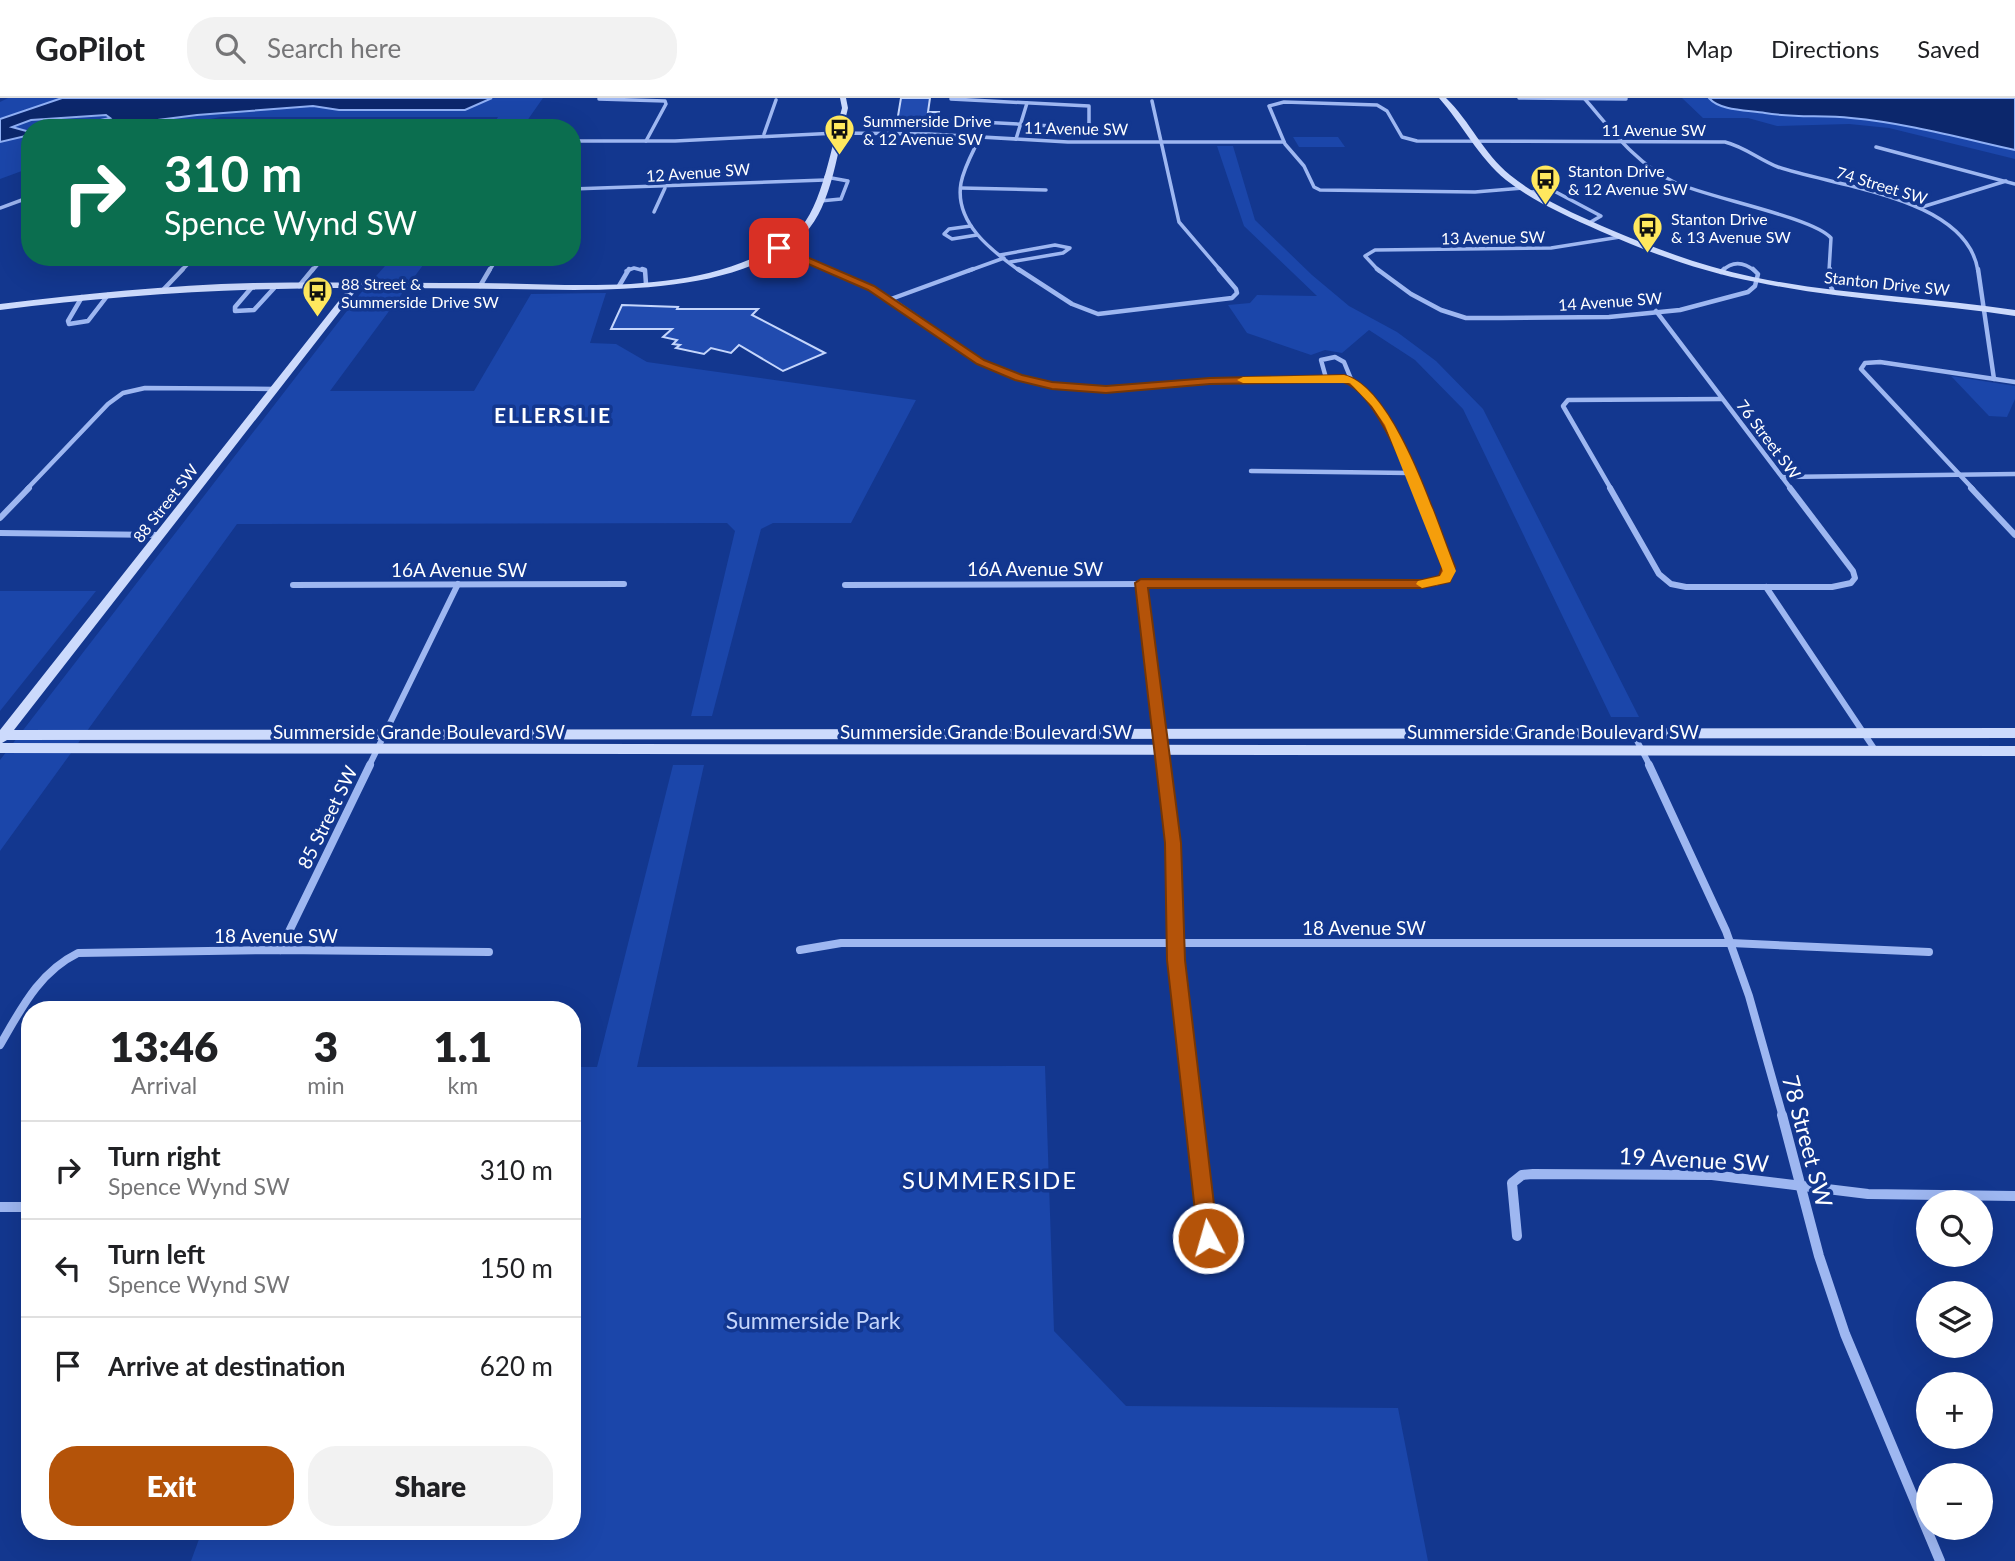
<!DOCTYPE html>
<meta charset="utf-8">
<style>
body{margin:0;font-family:Lato,sans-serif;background:#f2f2f2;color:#202124;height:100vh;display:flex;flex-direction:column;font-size:26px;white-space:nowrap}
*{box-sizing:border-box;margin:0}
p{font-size:23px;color:#757577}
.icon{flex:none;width:38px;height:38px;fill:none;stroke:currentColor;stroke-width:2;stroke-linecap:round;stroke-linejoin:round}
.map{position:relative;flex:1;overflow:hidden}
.drawer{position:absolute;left:21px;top:903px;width:560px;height:539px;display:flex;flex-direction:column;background:#fff;border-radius:28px;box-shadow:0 7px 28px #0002}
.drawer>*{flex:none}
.guide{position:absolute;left:21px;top:21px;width:560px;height:147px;border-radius:28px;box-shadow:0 7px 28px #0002;background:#0b6e4f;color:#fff;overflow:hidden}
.fabs{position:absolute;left:1916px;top:1092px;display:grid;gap:14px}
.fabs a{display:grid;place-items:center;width:77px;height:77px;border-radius:50%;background:#fff;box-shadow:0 7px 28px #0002;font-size:35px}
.pin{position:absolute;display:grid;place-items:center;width:60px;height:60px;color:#fff;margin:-30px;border-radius:14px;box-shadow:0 4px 10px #0006}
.me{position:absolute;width:77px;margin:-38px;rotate:354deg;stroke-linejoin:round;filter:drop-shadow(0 0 5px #0008)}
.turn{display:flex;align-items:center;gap:24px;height:147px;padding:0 28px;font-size:32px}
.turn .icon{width:91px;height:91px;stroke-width:2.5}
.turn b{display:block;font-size:49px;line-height:60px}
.eta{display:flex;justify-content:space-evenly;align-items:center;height:119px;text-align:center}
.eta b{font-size:42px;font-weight:800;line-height:49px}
.action{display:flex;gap:14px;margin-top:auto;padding:14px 28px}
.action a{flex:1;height:80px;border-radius:28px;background:#b45309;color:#fff;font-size:28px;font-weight:800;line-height:80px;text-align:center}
.action a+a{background:#f2f2f2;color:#202124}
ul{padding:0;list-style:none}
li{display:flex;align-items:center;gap:21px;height:98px;padding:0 28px;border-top:2px solid #e0e0e0}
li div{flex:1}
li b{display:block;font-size:26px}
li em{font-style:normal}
header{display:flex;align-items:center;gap:42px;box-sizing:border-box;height:98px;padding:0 35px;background:#fff;border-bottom:2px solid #e0e0e0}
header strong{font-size:33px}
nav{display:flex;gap:38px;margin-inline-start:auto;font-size:24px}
.search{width:490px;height:63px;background:#f2f2f2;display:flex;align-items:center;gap:18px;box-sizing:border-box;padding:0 24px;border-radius:28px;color:#757577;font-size:26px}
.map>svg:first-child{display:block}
</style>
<header>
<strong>GoPilot</strong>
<div class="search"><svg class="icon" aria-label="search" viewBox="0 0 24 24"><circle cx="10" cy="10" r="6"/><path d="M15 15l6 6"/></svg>Search here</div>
<nav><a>Map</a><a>Directions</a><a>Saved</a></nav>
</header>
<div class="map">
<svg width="2015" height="1463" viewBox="0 0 2015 1463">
<rect width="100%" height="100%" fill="#13378f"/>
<g fill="#1b46aa">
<polygon points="8,0 543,0 522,30 491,30 498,19 221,19 162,30 30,30 30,70 0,81 0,4"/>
<polygon points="1682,0 2015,0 2015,61 1889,30 1849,26 1777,28 1748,20 1703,20"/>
<polygon points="1293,39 1338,39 1345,49 1299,49"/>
<polygon points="1217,48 1233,48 1255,122 1312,177 1349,208 1397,234 1436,263 1483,311 1639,619 1611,619 1463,311 1415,262 1369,232 1342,255 1325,252 1311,257 1247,235 1228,207 1250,205 1257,197 1317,198 1244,128"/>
<polygon points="393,159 429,159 330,293 474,293 531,196 606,195 590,245 616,246 647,264 916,302 851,425 773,425 761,431 712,618 691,618 735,433 727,425 237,426 0,753 0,662 360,196"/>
<polygon points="1951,278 2015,288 2015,301 2007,319 1989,318"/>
<polygon points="0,493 96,493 0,613"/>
<polygon points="673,667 704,667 637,969 1045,968 1054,1233 1126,1308 1398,1310 1428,1463 191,1463 202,1433 572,1433 572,969 597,969"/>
</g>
<g fill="#0c276c" stroke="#90b0f5" stroke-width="2">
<polygon points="62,0 492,0 465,12 339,12 313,8 197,17 126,26 118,30 62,30 110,20 106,17 31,22 12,29 30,34 30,37 0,44 0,21"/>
<path d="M1709,0H2015V52C1961,40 1906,25 1851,20C1822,17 1793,20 1765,15C1748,12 1720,13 1709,0Z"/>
</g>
<g fill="#214baf" stroke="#c5d6fc" stroke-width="2">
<polygon points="901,0 930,0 928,14 939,14 937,29 896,30"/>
<polygon points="622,207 678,209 677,211 758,211 752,217 825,255 783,273 739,247 731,255 711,250 704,256 676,250 680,247 673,246 677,242 663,239 672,231 611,231"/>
</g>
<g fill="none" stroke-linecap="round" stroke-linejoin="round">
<g stroke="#9eb7f1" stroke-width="3.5">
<polyline points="1519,0 1626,1"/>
<path d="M1584,0C1611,31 1636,66 1674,84C1708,100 1813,119 1831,140L1829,173"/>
<polyline points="599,1 665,3 666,6 646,43"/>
<polyline points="951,1 1089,8 1089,38"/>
<polyline points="1152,3 1179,124 1221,173"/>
<polyline points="942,22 1090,30"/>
<polyline points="764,36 776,2"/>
<path d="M980,39C973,54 964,69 961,85C954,125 992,153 1020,173"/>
<polyline points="1016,41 1027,5"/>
<polyline points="574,43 675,43 837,35 929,36 1068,44 1284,44"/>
<polyline points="1876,49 2015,86"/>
<polyline points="961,90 1046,92"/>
<path d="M1523,90L1475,94L1320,92L1314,89L1304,68L1285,46L1269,8L1284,4L1377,7L1387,13L1402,39L1417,43L1725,44C1745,49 1760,62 1778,69C1836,89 1967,99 1978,173"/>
<polyline points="572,91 825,82"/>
<polyline points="1529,94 1554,93 1601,118 1589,125"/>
<polyline points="820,103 841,101 848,83 826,79"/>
<polyline points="1922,109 2006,83"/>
<polyline points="0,110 30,99"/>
<polyline points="654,114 665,90"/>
<polyline points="971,128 949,131 944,136 952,141 977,137"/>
<polyline points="777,135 794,140"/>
<polyline points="779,150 834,173"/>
<polyline points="1000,157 1055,147 1070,150 1063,155 1010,164"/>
<polyline points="181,173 195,159"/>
<polyline points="312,173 324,159"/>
<polyline points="489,173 498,159"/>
<polyline points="626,173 634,170 645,173"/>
<polyline points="968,173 1004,160"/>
<polyline points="1379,173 1365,158 1375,152 1551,150 1620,139"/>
<path d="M1722,173C1733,162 1744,164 1755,173"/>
</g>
<g stroke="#9eb7f1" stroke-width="4.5">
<polyline points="642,171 645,172 646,186"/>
<path d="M830,171L891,201L989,269L1034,284L1070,290L1106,291L1210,283L1351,281C1391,319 1397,342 1417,391"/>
<polyline points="1018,171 1072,206 1098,216 1232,200 1237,195 1236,191 1219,171"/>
<polyline points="1377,171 1411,196 1441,212 1466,220 1501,220 1609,219 1680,212 1748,194 1755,188 1758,176 1753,171"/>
<polyline points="1830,171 1829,183 1833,194"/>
<polyline points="1978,171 1994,281"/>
<polyline points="1721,174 1724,171"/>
<polyline points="253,188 235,209 235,213 254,212 276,188"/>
<polyline points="299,188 313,171"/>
<polyline points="480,188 490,171"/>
<polyline points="619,188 629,171"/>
<polyline points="162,193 183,171"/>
<polyline points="82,199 68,223 69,226 88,223 108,197"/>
<polyline points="891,201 973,171"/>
<polyline points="1656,213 1791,391"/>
<polyline points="1326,280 1321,262 1335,259 1344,264 1351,281"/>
<polyline points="1251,373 1410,375"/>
<polyline points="1782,379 2015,376"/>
<polyline points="27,391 108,306 123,295 145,290 275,291"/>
<polyline points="1611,391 1563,308 1568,302 1722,301"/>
<polyline points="1973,391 1861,271 1865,265 1880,264 2015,284"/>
</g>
<g stroke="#9eb7f1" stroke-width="6">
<polyline points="1610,390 1659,476 1671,486 1686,489 1832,489 1851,485 1855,480 1853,473 1790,390"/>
<polyline points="1971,390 2015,437"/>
<polyline points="0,420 29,390"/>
<polyline points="0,435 160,437"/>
<polyline points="1141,485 1164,668"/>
<polyline points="293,487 624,486"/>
<polyline points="845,487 1435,485 1445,481 1449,473 1416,390"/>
<polyline points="1766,489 1875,652"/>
<polyline points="1633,635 1650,668"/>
<polyline points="369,668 458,486"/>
</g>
<g stroke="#9eb7f1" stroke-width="8">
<polyline points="1163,667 1173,745 1176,862 1194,1019"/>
<polyline points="1649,667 1726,833 1749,898 1783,1019"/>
<polyline points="280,852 370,667"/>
<polyline points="800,852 841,845 1731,845 1929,854"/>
<path d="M0,947C21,911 39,874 78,855L277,852L489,854"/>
</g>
<g stroke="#9eb7f1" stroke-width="10">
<polyline points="1194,1017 1208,1140"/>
<polyline points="1782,1017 1819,1158 1845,1236 1940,1463"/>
<polyline points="0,1109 30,1109"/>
<polyline points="1517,1138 1512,1085 1522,1077 1533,1076 1712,1077 1868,1096 2015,1098"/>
</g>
<g fill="#ccdafc" fill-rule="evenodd">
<path d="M840,0H846L848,10C839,45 832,109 805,135C735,201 591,192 502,191C454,190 406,190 358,190L14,632L2015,630V640L7,642L2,645L2015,648V658L0,655V632L349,190C232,190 116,197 0,212V206C84,196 168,187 253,185C329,184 405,185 480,185C581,186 714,201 797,133C822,112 833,41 842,10Z"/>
<path d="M1439,0H1446C1470,23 1483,55 1510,77C1537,99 1570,114 1602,128C1651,149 1700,168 1753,179C1839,197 1928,199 2015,212V218C1929,205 1841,202 1756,184C1702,174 1650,155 1600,133C1567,118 1534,104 1506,82C1479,60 1462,26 1439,0Z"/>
</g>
</g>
<path fill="#b45309" stroke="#753606" stroke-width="2" d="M779,147L874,188L984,262L1022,277L1052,284L1106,288L1210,280L1344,277C1396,291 1435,421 1455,469L1450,484L1422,490H1148L1181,745L1185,862L1218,1140L1215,1147L1208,1150L1201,1147L1198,1140L1167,862L1165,745L1135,485L1141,481L1422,482L1439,478L1442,469C1426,429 1384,295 1343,284L1210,286L1106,295L1052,291L1015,282L977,266L868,192L776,152L775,150Z"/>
<path fill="#f59e0b" d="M1344,277C1396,291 1436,424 1456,473L1450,484L1422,490L1416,486L1418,483L1440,478L1443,473L1385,327L1372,308L1350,285H1243L1237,282L1243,279Z"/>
<defs>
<symbol id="bus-pin" viewBox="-11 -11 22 30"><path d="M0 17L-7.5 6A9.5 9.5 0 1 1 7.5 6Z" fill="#ffe85e" stroke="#13378f"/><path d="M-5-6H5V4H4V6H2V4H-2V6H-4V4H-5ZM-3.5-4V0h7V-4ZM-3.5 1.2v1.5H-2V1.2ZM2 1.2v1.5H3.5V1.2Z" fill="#111"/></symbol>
</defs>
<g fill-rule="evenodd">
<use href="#bus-pin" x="822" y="14" width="35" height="47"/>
<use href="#bus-pin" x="1528" y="64" width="35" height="47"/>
<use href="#bus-pin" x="1630" y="112" width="35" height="47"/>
<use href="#bus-pin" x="300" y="176" width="35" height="47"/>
</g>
<g text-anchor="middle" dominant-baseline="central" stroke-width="7" stroke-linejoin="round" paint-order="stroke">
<g font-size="16" fill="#fff" stroke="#13378f" text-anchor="start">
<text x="863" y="22">Summerside Drive<tspan x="863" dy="18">&amp; 12 Avenue SW</tspan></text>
<text x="1568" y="72">Stanton Drive<tspan x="1568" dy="18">&amp; 12 Avenue SW</tspan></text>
<text x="1671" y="120">Stanton Drive<tspan x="1671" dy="18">&amp; 13 Avenue SW</tspan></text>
<text x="341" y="185">88 Street &amp;<tspan x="341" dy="18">Summerside Drive SW</tspan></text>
</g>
<g font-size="16" fill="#fff" stroke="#13378f">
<text transform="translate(1076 30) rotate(1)">11 Avenue SW</text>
<text x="1654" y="31">11 Avenue SW</text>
<text transform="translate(698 74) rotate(-4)">12 Avenue SW</text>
<text transform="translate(1882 87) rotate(17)">74 Street SW</text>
<text transform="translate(1493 139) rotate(-1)">13 Avenue SW</text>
<text transform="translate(1887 185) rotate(6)">Stanton Drive SW</text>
<text transform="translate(1610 203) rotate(-4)">14 Avenue SW</text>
<text transform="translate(1769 341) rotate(53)">76 Street SW</text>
<text transform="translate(165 405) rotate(-52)">88 Street SW</text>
</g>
<g font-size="19" fill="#fff" stroke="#13378f">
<text x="1035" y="470">16A Avenue SW</text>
<text x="459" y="471">16A Avenue SW</text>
<text x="419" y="633">Summerside Grande Boulevard SW</text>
<text x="986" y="633">Summerside Grande Boulevard SW</text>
<text x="1553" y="633">Summerside Grande Boulevard SW</text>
<text transform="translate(327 719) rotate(-64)">85 Street SW</text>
<text x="1364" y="829">18 Avenue SW</text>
<text x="276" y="837">18 Avenue SW</text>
</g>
<g font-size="21" font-weight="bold" letter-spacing="2" fill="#fff" stroke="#13378f">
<text x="553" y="316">ELLERSLIE</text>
</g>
<g font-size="23" fill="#fff" stroke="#13378f">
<text transform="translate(1808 1043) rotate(75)">78 Street SW</text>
<text transform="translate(1694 1061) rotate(3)">19 Avenue SW</text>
</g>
<g font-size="23" fill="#c5d6fc" stroke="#13378f">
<text x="813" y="1222">Summerside Park</text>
</g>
<g font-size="24" letter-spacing="2" fill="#fff" stroke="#13378f">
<text x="990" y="1081">SUMMERSIDE</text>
</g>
</g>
</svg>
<div class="fabs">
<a><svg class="icon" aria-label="search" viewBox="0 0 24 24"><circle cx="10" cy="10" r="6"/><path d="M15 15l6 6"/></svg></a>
<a><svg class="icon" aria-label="layers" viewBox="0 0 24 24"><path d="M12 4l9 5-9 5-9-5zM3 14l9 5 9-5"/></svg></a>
<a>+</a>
<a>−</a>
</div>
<div class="pin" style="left:779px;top:150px;background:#d93025"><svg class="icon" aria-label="arrive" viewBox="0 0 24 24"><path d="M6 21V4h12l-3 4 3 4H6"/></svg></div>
<svg class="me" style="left:1208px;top:1140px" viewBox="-20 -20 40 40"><circle r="17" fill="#b45309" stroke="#fff" stroke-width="3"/><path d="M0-11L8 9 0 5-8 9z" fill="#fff"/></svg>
<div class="guide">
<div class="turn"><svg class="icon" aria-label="right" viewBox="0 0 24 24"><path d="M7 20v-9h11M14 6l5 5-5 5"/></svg><div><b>310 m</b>Spence Wynd SW</div></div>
</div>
<section class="drawer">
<div class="eta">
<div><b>13:46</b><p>Arrival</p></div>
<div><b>3</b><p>min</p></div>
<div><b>1.1</b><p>km</p></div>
</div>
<ul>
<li><svg class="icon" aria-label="right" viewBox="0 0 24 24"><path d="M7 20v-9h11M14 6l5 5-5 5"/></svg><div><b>Turn right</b><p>Spence Wynd SW</p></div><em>310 m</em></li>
<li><svg class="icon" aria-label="left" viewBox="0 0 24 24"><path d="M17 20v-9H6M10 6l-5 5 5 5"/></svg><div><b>Turn left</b><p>Spence Wynd SW</p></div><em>150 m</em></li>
<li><svg class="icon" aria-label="arrive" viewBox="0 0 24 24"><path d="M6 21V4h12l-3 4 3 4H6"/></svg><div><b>Arrive at destination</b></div><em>620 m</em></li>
</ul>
<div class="action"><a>Exit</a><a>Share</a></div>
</section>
</div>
